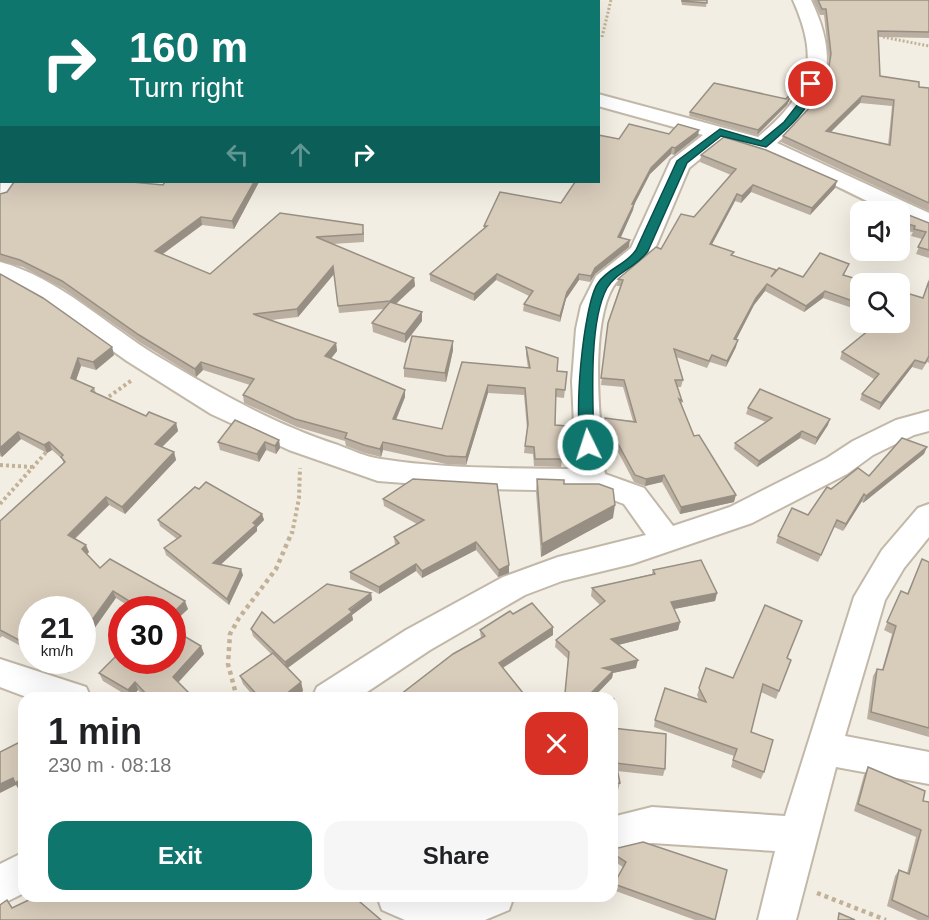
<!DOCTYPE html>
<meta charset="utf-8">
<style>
body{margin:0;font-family:Helvetica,sans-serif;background:#f6f6f6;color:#202124;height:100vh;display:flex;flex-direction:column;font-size:22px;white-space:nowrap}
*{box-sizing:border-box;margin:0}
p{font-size:20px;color:#757577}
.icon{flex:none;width:33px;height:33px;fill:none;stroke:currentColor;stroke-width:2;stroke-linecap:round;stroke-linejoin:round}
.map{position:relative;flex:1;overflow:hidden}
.drawer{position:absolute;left:18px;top:692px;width:600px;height:210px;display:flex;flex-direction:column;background:#fff;border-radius:18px;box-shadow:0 6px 24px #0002}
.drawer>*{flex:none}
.top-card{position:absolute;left:0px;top:0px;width:600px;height:183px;box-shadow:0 6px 24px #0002;background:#0f766e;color:#fff;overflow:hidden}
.fabs{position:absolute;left:850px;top:201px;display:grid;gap:12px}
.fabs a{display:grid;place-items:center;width:60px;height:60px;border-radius:12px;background:#fff;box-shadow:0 6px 24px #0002;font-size:30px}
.speed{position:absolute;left:18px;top:596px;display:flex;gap:12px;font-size:30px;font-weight:700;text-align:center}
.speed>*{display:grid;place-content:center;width:78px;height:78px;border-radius:50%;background:#fff;box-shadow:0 6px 24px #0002;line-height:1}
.speed small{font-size:15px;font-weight:400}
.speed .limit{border:9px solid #d22;background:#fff;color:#111}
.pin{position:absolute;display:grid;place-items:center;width:51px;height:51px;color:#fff;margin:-26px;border:3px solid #fff;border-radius:50%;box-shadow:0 2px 6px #0007}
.me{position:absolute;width:66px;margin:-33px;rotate:356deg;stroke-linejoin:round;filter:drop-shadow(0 0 4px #0008)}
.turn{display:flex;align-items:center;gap:21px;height:126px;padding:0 30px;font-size:27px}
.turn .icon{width:78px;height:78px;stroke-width:2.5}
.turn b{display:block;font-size:42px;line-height:51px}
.lanes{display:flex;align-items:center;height:57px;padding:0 30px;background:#0003;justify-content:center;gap:30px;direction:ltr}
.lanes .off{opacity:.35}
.round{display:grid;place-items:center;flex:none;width:63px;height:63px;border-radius:18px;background:#f6f6f6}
.overview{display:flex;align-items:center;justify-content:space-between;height:102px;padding:0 30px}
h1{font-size:36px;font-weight:700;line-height:45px}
.button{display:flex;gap:12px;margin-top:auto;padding:12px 30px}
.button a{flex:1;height:69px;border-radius:18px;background:#0f766e;color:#fff;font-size:24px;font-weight:700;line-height:69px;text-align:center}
.button a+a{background:#f6f6f6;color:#202124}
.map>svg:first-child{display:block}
</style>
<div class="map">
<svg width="929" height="920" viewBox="0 0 929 920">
<rect width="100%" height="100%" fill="#f3eee3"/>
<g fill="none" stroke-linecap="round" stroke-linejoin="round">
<defs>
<g id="minor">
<path d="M793,0H811C841,63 828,98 777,143L929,213V229L900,217V212H889C834,185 781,157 722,141L689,168L654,251C644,267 622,272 613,287C589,328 600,427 605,474L644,488L673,526L730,507L827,458L853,441L896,420L929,411V431L914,435L873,455L847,474L752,523L632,564L562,581L525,595L430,650L358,698H312L317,687L406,630L503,577L558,557L646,535L624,504L589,491L484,489L378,481L289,450L211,414L127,361L47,304L0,278V262C60,278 107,326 159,357C217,392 274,424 338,445C351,450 366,457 381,459C444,469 511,468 576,469L572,381L576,329L581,306L596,276L631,248L671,160L703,135L598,106V94L758,137C809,94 821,63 793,0Z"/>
<polygon points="1,177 2,182 20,182 8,198 0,200"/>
<polygon points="929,504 929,537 904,568 885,600 845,736 929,752 929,784 836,767 796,920 758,920 775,851 652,843 612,853 612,817 652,807 785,816 854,597 882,550 918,508"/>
<polygon points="0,659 86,687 91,698 29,698 0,687"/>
<polygon points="24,852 24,893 0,905 0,864"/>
<polygon points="377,896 514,896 509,910 485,920 405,920 382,910"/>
</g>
</defs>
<use href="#minor" stroke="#c2b8a9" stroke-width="4"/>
<g stroke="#c2b196" stroke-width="3" stroke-dasharray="2 2" stroke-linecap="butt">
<polyline points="428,2 430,0"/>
<polyline points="602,37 611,0"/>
<polyline points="883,37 929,46"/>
</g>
<g stroke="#c2b196" stroke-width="4" stroke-dasharray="3 3" stroke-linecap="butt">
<polyline points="104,400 132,380"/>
<polyline points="0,465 32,467"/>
<polyline points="0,504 49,449"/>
<polyline points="292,534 299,498 300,468"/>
</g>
<g stroke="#c2b196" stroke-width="4.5" stroke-dasharray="4 4" stroke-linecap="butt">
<polyline points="237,698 228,664 230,634 239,618 276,569 292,532"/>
<polyline points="817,893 886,920"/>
</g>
<use href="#minor" fill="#fff" fill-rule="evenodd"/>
</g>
<g fill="#baafa1" fill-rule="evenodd">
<polygon points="681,0 707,0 706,7 682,5"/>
<path d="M813,0H929V38L878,37L880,76L919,87L929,88V211L781,142L783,136L812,105L827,74L829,61L824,15H820ZM860,103L892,106L888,145L830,132Z"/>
<polygon points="792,92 787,105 757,135 689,116 690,112 786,99"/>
<polygon points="669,134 698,136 674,155 671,154 650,174 634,205 633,210 620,238 629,247 595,274 590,282 579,280 566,299 560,322 523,311 524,304 529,296 496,280 474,301 430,281 430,274 484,229 484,226 561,203 619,139"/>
<polygon points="701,155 835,188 810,215 751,192 741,203 735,201 712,244 733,256 775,272 803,277 849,264 844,275 861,284 861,311 823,298 804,312 765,291 754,305 736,340 736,347 726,367 710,362 707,368 676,357 683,380 681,387 677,387 682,401 681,405 694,436 734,502 680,514 662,482 645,486 634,482 616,448 605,447 604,425 605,418 633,421 623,387 601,385 608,323 620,286 617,286 618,279 661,249 694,217 731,175 700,162"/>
<polygon points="165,182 259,182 234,229 202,225 163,254 210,274 280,213 364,232 364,242 332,244 414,278 415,286 396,304 422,321 405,343 373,332 372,323 384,309 339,313 334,274 298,317 271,320 336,343 337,351 331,359 405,397 396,420 442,429 462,362 528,368 526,355 526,347 557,371 567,372 564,398 556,397 555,425 567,426 561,467 534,466 533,454 524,453 527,429 524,395 488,393 466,465 446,464 383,450 381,457 365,453 346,446 345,441 297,427 244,403 243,395 250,385 203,370 196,377 141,343 64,289 23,267 0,261 0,194 163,185"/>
<polygon points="900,212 929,223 929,258 916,254 922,239 911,236 913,232 900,230"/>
<polygon points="0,274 112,347 114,355 96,370 81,366 76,380 94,388 96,393 146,416 176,423 178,431 162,447 174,452 176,460 125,514 109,505 75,539 89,552 87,554 100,568 188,609 172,624 172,609 133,609 116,598 32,609 32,652 2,636 0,638 0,521 64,464 62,459 52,450 47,453 21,439 2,457 0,456"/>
<polygon points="929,279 929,363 927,362 922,370 912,367 879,410 860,400 862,394 874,379 840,359 842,352 923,297"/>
<polygon points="453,341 453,350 446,382 404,377 404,368"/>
<polygon points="748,408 828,425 815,445 800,438 757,467 734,449 735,443 766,422 746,414"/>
<polygon points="279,440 280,448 276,454 266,450 259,462 220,450 218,442"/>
<polygon points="924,454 863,503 862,501 843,531 834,527 818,562 776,543 778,536 808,515 831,489"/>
<polygon points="413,479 509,565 509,573 498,577 476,550 422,578 416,571 379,594 350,579 350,572 395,545 394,537 417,524 384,506 383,499"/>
<polygon points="537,479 564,484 613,518 541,557 536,492"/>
<polygon points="262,514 264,520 257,527 257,531 220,565 243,575 229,605 166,555 164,548 177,539 160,526 158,520"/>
<polygon points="922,559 929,562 929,737 867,719 873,676 877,669 882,670 892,634 884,630 901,591 907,594"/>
<polygon points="653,570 717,593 715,601 674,609 680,622 678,630 618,645 636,668 613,673 612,678 595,695 396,698 481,639 480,630 513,614 553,627 553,635 503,668 523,693 565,693 568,659 555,647 556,640 600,605 591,596 592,588 652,574"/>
<polygon points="371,593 372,600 352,615 353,620 288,668 301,682 303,691 294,698 255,698 243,684 240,676 271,654 253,636 251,629"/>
<polygon points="201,646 204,654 178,682 194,698 145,698 138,690 131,698 103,681 99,673"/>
<polygon points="787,658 791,660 776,699 761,692 751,732 764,772 761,779 731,767 734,756 654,727 655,720 699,700 697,695 706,668 733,678"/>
<polygon points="47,660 64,660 70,673"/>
<polygon points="612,728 665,769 663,776 617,771 620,783 618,790 612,791"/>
<polygon points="868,767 923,801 929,802 929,920 918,920 887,906 895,876 899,870 907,873 916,837 854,811 864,775"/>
<polygon points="612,847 715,920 695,920 613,890 614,884 623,867 612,860"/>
</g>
<g fill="#978f83">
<polygon points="159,0 168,0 166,2 157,2"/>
<polygon points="194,0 208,0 205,2 191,2"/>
<polygon points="792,92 787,105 757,135 758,130 788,101"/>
<polygon points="862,96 860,103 825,138 826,131"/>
<polygon points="699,130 698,136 674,155 675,148"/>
<polygon points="672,147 671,154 650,174 634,205 633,210 618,244 618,237 632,204 651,168"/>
<polygon points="837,181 835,188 810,215 812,208"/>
<polygon points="254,182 259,182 234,229 232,221"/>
<polygon points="753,185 751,192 741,203 742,196"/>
<polygon points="737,194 735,201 709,250 710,244"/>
<polygon points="201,217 202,225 157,258 155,251"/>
<polygon points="630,240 629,247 595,274 590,282 591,276 595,268"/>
<polygon points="333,266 334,274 298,317 297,309"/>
<polygon points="497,274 496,280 474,301 474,294"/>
<polygon points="579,274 579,280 566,299 560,322 560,316 567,292"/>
<polygon points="414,278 415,286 391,308 390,301"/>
<polygon points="767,284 765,291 754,305 733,346 734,339 756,298"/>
<polygon points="825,291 823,298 804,312 806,306"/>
<polygon points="422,312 422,321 405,343 405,334"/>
<polygon points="738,340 736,347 726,367 727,361"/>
<polygon points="453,341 453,350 446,382 445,373"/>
<polygon points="336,343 337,351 326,364 325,356"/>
<polygon points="112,347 114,355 96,370 93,362"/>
<polygon points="78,358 81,366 74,386 71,378"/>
<polygon points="915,360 912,367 879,410 881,403"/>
<polygon points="201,362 203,370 196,377 195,369"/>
<polygon points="488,385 488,393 466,465 466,457"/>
<polygon points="405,390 405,397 393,427 393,419"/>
<polygon points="830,419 828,425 815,445 817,438"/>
<polygon points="176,423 178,431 157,452 155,444"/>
<polygon points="802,431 800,438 757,467 759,461"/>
<polygon points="18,432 21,439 2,457 0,452 0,448"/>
<polygon points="279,440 280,448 276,454 275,446"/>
<polygon points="49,442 52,450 47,453 44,445"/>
<polygon points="265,442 266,450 259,462 257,454"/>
<polygon points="383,442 383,450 381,457 380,449"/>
<polygon points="927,447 924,454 863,503 866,496"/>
<polygon points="174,452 176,460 125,514 122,507"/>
<polygon points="664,475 662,482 645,486 646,479"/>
<polygon points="864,494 862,501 843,531 846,524"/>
<polygon points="736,495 734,502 680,514 681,507"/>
<polygon points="106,497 109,505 71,542 68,535"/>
<polygon points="615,505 613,518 541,557 542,544"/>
<polygon points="262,514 264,520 257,527 257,531 215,570 213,563"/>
<polygon points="476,542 476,550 422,578 422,571"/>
<polygon points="86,545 89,552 85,556 82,549"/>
<polygon points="416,564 416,571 379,594 379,587"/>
<polygon points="509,565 509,573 498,577 499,570"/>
<polygon points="241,569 243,575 229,605 227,599"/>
<polygon points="113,591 116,598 82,646 82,634"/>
<polygon points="371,593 372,600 352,615 353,620 286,669 285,662"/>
<polygon points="717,593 715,601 669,610 671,602"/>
<polygon points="185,601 188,609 172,624 172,614"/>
<polygon points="680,622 678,630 610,647 611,639"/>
<polygon points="553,627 553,635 499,670 499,663"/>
<polygon points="201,646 204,654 176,685 173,677"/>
<polygon points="638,660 636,668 613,673 612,678 593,698 590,694 603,668"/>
<polygon points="135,682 138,690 131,698 128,690"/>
<polygon points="301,682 303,691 294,698 281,698"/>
<polygon points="13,778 24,778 24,787 19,790 16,785 0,793 0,784"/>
</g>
<g fill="#d8ccbb" stroke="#978f83" stroke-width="1.5" fill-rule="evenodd">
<polygon points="33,0 159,0 157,2 31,2"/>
<polygon points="174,0 194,0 191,2 173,2"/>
<polygon points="450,0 523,0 523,2 449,2"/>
<polygon points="682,0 707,0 707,3 682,1"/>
<path d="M818,0H929V32L878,31L880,76L919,82V87L929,88V203L783,136L812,105L828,72L831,54L826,9H822ZM862,96L894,100L890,145L826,131Z"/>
<polygon points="2,21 2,50 0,49 0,22"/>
<polygon points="2,63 2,172 0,169 0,64"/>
<polygon points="714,83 786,99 792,92 788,101 758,130 690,112"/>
<polygon points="629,124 669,134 678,124 699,130 675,148 672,147 651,168 632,204 634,204 618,237 630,240 595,268 591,276 579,274 567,292 560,316 524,304 533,291 497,274 474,294 430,274 487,226 484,226 500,192 561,203 575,182 598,182 598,135 619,139"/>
<polygon points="724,137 766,150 837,181 812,208 753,185 742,196 737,194 710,244 734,252 731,255 776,270 771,277 779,268 803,277 820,253 849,264 843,275 874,284 861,284 861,304 825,291 806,306 767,284 756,298 734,339 738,340 727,361 712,355 709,361 674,349 683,380 675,380 682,401 679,399 694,436 699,435 736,495 681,507 664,475 646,479 635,475 617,442 605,441 605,418 636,422 624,380 601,378 608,323 623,280 618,279 656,247 661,249 681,214 694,217 736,169 701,155"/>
<polygon points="14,182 132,182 163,185 165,182 254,182 232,221 201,217 155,251 210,274 280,213 363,225 363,234 316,237 414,278 390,301 338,306 333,266 297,309 253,314 336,343 325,356 405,390 393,419 442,429 462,362 530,368 526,347 558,358 557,371 567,372 565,390 556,389 555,425 567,426 562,459 535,459 534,447 525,446 528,424 525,388 488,385 466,457 446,456 383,442 380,449 364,445 345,438 347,433 295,419 246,396 243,395 254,379 201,362 195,369 139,335 62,281 20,260 0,254 0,194 7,192"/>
<polygon points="886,205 900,207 901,212 929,223 929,250 918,247 926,232 914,229 915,226 900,222 900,212 885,212"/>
<polygon points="0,274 43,298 112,347 93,362 78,358 71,378 94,388 91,391 146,416 149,412 176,423 155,444 174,452 122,507 106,497 68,535 86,545 82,549 100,568 110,559 185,601 172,614 172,609 142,609 113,591 82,634 82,609 32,609 32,647 0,630 0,521 65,462 61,457 63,455 49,442 44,445 18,432 0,448"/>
<polygon points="929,281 929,356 925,363 915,360 881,403 862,394 879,374 842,352 879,322 900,322 900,291 923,298"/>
<polygon points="390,302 422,312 405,334 372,323"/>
<polygon points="412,336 453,341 445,373 404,368"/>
<polygon points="760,389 830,419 817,438 802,431 759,461 735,443 772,418 748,408"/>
<polygon points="235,420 279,440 275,446 265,442 257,454 218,442"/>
<polygon points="902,438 927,447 866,496 864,494 846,524 837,520 821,555 778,536 792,508 808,515 827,487 831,489 858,468 869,476"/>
<polygon points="413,479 497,484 509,565 499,570 476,542 422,571 416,564 379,587 350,572 399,543 394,537 424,520 383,499"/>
<polygon points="537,479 564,480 564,484 599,484 613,489 615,505 542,544"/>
<polygon points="206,482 262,514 253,523 256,525 213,563 241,569 227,599 164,548 181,536 158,520 195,487 199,489"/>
<polygon points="922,559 929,562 929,728 871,712 877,669 883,670 896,626 887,622 901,591 908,594"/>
<polygon points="701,560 717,593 671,602 680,622 611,639 638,660 603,668 613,671 590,694 608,698 396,698 453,654 485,636 480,630 510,611 513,614 532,603 553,627 499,663 523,693 565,693 569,652 556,640 605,601 592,588 655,574 653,570"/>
<polygon points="327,584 371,593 349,609 352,612 285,662 251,629 262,612 274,623"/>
<polygon points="765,605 802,621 787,658 791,660 779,691 763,684 751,732 773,740 764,772 733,760 737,749 655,720 665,688 706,702 699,688 706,668 733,678"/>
<polygon points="172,629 201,646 173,677 194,698 150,698 135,682 128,690 99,673 122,650 122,660 172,660"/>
<polygon points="273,653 301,682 281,698 260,698 240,676"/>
<polygon points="57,660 64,660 67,666"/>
<polygon points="612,698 614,699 612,710"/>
<polygon points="612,728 666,734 665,769 616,763 620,783 612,784"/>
<polygon points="22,741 24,743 24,778 15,783 13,778 0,784 0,752"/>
<polygon points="868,767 925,791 923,801 929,802 929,917 892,900 899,870 909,874 921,830 858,804"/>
<polygon points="643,842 727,870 715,920 614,884 626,862 612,853 612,847 614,849"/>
<polygon points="37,896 335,896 337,897 339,896 353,896 381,920 0,920 0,905 7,900 12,908"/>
<polygon points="839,913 855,920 838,920"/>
</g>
<path fill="#0f766e" stroke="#0a4d48" stroke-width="1.5" d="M808,82L816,84C809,112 787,129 766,147L721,136L687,163L648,251C636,268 616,272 607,288C588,323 593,404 594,445L592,448H583C572,426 583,304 598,283C608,268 626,265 636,250L677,161L720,129L761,141L784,122L802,99Z"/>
</svg>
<div class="fabs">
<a><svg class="icon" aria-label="sound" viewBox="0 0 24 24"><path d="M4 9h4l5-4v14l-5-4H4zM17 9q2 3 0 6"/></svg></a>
<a><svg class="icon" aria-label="search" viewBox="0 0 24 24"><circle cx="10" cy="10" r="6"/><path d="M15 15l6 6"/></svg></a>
</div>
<div class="speed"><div>21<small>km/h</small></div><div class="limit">30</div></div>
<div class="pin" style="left:811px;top:84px;background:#d93025"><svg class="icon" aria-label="arrive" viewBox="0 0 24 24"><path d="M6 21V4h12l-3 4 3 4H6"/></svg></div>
<svg class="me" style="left:588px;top:445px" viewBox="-20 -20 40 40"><circle r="17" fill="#0f766e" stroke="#fff" stroke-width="3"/><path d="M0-11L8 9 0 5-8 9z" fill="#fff"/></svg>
<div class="top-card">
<div class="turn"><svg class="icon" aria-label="right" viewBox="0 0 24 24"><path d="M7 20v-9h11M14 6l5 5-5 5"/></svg><div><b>160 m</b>Turn right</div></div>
<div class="lanes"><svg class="icon off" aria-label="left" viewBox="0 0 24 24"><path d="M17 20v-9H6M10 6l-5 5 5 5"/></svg><svg class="icon off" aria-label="ahead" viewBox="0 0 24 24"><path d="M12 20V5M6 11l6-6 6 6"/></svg><svg class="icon" aria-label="right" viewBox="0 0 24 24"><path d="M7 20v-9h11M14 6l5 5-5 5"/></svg></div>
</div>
<section class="drawer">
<div class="overview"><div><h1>1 min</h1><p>230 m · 08:18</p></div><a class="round" style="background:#d93025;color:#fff"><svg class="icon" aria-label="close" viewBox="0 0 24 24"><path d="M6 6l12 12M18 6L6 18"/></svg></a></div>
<div class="button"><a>Exit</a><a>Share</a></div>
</section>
</div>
